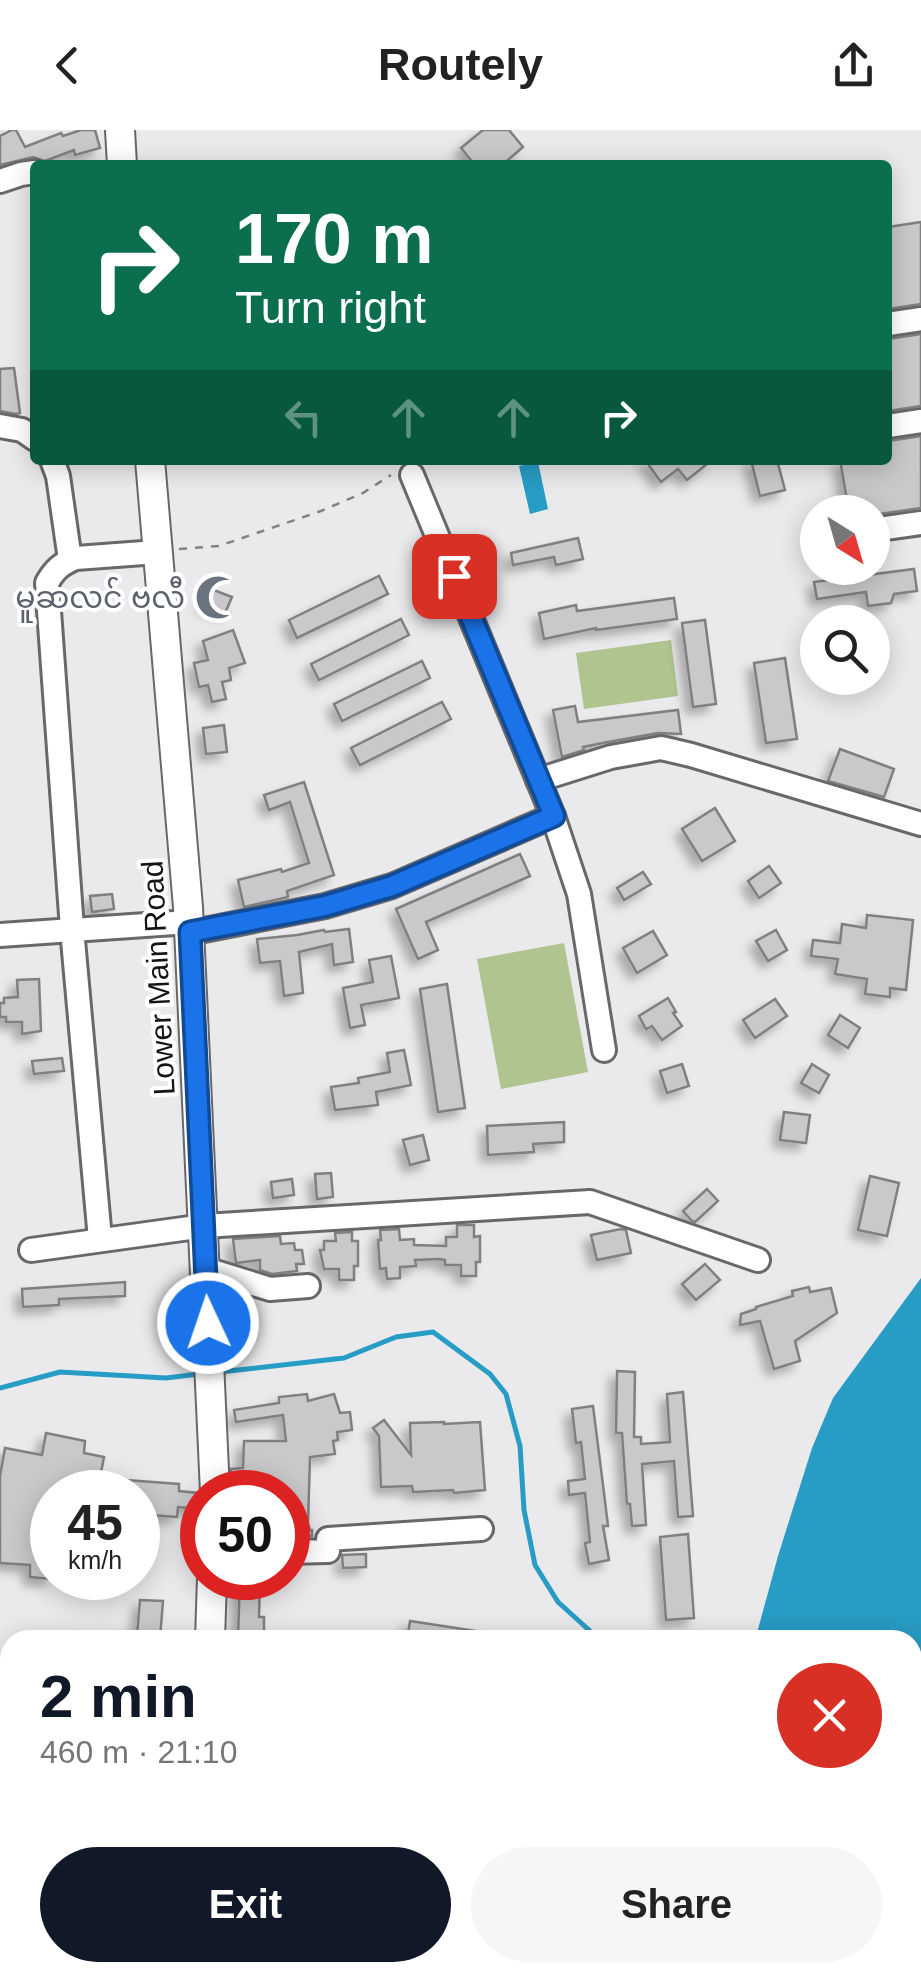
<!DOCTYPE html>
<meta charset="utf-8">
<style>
body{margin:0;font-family:Arial,"Noto Sans Myanmar",sans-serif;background:#f6f6f6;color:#222;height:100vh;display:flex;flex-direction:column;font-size:38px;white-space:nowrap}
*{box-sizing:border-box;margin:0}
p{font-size:32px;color:#767676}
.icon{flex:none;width:55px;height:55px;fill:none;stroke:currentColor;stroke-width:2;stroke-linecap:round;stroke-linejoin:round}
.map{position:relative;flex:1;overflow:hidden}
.side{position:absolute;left:0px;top:1500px;width:922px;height:352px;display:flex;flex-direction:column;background:#fff;border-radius:30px 30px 0 0;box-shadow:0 5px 25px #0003}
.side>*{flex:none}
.banner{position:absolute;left:30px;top:30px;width:862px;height:305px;border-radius:10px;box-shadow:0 5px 25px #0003;background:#0b6e4f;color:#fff;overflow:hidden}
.needle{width:65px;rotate:143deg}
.controls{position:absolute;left:800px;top:365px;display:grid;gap:20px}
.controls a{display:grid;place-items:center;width:90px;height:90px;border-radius:50%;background:#fff;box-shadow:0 5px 25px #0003;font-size:50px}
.speed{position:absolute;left:30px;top:1340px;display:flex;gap:20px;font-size:50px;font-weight:700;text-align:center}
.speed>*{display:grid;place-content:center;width:130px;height:130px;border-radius:50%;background:#fff;box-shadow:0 5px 25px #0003;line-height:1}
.speed small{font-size:25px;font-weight:400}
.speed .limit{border:15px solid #d22;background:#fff;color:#111}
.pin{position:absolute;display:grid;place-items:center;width:85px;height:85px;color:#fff;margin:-42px;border-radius:20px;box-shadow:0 5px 15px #0006}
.me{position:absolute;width:110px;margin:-55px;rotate:357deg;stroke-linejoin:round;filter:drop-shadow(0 0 8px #0008)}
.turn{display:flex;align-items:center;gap:35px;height:210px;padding:0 40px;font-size:45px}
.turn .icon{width:130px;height:130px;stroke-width:2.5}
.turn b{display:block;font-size:70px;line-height:85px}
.lanes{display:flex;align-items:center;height:95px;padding:0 40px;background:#0003;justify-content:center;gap:50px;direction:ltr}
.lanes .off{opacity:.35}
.round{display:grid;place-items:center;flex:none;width:105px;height:105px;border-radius:52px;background:#f6f6f6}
.head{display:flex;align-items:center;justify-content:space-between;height:170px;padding:0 40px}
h1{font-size:60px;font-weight:600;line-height:75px;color:#111827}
.primary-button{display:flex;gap:20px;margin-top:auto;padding:20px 40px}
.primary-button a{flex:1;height:115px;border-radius:60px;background:#111827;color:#fff;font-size:40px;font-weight:600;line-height:115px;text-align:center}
.primary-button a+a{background:#f6f6f6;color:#222}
header{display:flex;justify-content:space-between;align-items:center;height:130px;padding:0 40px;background:#fff;font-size:45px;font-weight:600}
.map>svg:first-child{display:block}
</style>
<header><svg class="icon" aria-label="back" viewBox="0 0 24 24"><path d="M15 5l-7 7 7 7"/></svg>Routely<svg class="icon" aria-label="share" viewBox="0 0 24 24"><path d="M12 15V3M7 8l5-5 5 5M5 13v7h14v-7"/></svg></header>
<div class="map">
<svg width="921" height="1852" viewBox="0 0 921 1852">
<defs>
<filter id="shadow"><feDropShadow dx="-7" dy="7" stdDeviation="5" flood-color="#0004"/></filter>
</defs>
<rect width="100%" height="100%" fill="#eaeaec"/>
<g fill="#afc48e">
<polygon points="671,510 678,566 584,579 576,523"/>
<polygon points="564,813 588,942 501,959 477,829"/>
</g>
<g fill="#279cc5">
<polygon points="538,332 548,379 530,384 519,336"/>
<polygon points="921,1148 921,1852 681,1852 683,1842 912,1842 912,1510 755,1510 778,1426 812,1318 833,1268"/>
</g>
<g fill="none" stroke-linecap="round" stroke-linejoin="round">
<g stroke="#279cc5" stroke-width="5">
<polyline points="220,1242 344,1228 396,1207 433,1202 490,1244 506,1264 520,1316 524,1380 535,1435 558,1472 600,1510"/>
<polyline points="0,1258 60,1242 166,1248 199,1244"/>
</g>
</g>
<g fill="#c9c9cb" stroke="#808082" stroke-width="2.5" filter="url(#shadow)">
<polygon points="12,0 16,0 25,17 61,3 63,6 81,0 95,0 100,18 75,25 74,20 45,31 33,27 0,35 0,6"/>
<polygon points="483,0 509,0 523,17 502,35 475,35 461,18"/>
<polygon points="921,92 921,174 888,179 888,97"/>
<polygon points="921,204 921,276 888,281 888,209"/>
<polygon points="14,238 20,283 16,284 0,281 0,239"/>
<polygon points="921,306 921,378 872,385 872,382 849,382 840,330 888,330 888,311"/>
<polygon points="645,330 712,330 687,350 678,339 661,352"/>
<polygon points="751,330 777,330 785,360 760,366"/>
<polygon points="578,408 583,429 556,435 554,427 513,435 511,423"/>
<polygon points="914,439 917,461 894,464 891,473 868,476 866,462 817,469 814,452"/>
<polygon points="379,446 388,464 297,508 289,490"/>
<polygon points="211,459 232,467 225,483 204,474"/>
<polygon points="674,468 677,489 596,500 596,498 544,509 539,483 576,475 577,481"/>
<polygon points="401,489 409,505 319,550 311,534"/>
<polygon points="705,490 716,574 693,577 682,493"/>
<polygon points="233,500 245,533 229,538 231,550 222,552 226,569 212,572 208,555 199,557 194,533 208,530 203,511"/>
<polygon points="785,528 797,609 766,613 754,533"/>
<polygon points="422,531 430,548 342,591 334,574"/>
<polygon points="442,572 451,589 360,635 351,618"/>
<polygon points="575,576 578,592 678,580 681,604 658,603 608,612 583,617 584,620 562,627 553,580"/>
<polygon points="224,595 227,622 206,624 203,598"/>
<polygon points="840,619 894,639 884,667 828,651"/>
<polygon points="304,652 334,745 287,761 288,767 244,777 238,750 281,739 282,742 309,733 290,672 269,680 264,665"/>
<polygon points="715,678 735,711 702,731 682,699"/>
<polygon points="520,724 530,746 426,792 438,820 418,829 396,779"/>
<polygon points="769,736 781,753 759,768 748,751"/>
<polygon points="643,742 651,754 624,770 617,758"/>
<polygon points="112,764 114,779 92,782 90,766"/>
<polygon points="867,785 913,790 906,860 890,858 890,867 865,864 867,849 835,844 838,829 811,826 813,810 840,813 842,794 866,798"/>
<polygon points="349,799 353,832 334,835 332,814 299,822 303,863 284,866 280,831 260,833 257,809 297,805 324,800 325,802"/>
<polygon points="776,800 787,820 768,831 756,811"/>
<polygon points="653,801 667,825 637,843 623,818"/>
<polygon points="391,826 399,868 361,875 365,895 350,898 343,858 373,852 369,830"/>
<polygon points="39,849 41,901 22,904 22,892 6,892 6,887 0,887 0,873 4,873 4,868 18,867 17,850"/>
<polygon points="447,854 465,978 438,982 420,859"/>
<polygon points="668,868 676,882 673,883 682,896 662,910 652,896 646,899 639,886"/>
<polygon points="775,869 787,886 755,908 743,890"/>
<polygon points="840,885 860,898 848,918 828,905"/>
<polygon points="404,920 411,955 376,962 378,975 335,980 331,957 359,953 358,948 390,942 387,923"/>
<polygon points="62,928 64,941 34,944 32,931"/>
<polygon points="682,934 689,956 667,963 660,941"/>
<polygon points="812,934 829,945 819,963 801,953"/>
<polygon points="784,982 810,985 806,1013 780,1010"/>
<polygon points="564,992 564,1012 533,1014 534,1022 488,1025 487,996"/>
<polygon points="423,1005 429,1030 410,1035 403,1010"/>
<polygon points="331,1043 333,1067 317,1069 315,1044"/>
<polygon points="870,1046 899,1053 887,1106 858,1100"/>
<polygon points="292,1049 294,1065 273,1068 271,1052"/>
<polygon points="707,1059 718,1071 695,1092 692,1091 683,1081"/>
<polygon points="457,1095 474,1095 474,1107 480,1106 480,1132 476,1132 476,1146 461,1146 461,1135 445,1135 445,1130 440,1129 415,1130 416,1136 400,1137 400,1148 387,1149 386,1138 380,1139 378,1110 381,1110 380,1100 399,1099 400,1110 414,1109 414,1115 446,1116 446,1107 457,1107"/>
<polygon points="621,1099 626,1100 631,1123 597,1130 591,1105"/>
<polygon points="352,1102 352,1111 358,1111 358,1136 354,1136 354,1150 339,1150 339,1139 324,1139 320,1120 324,1120 324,1111 336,1111 335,1103"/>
<polygon points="280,1106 281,1114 294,1113 295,1120 302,1120 304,1134 296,1134 297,1141 272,1144 260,1140 260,1130 236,1133 233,1109"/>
<polygon points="705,1134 720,1150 696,1170 682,1154"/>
<polygon points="125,1152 125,1166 59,1169 59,1175 23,1177 22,1159"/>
<polygon points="809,1157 810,1162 831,1158 837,1183 795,1211 800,1231 774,1239 760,1191 740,1195 741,1184 756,1179 756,1177 793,1166 792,1161"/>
<polygon points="617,1241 635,1242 634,1307 641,1307 641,1314 670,1312 667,1264 683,1262 693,1386 678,1387 674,1331 642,1334 646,1395 632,1396 630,1374 627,1374 622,1303 616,1303"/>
<polygon points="307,1264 308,1271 334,1264 340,1283 350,1282 352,1300 337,1302 338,1310 333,1311 335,1324 310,1327 308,1393 310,1400 312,1400 312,1406 288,1407 288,1395 290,1395 290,1362 247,1362 247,1358 232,1358 231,1339 243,1338 244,1311 286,1311 283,1285 236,1292 234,1280 279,1273 279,1267"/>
<polygon points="593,1276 604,1363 608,1396 603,1396 609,1430 589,1434 585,1413 590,1412 585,1363 569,1365 568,1351 585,1349 581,1312 576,1313 572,1279"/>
<polygon points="384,1290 411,1325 410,1293 444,1292 444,1294 480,1292 485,1360 454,1363 453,1360 413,1362 412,1356 381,1357 379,1306 373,1298"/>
<polygon points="46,1303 85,1311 84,1323 104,1327 99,1353 81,1350 79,1362 52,1362 52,1449 30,1447 30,1435 0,1433 0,1346 5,1318 42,1325"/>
<polygon points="112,1349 179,1354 179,1361 198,1363 202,1379 178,1377 177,1387 138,1384 138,1362 111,1362"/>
<polygon points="688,1404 694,1488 666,1490 660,1407"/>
<polygon points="366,1424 366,1437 343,1438 342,1425"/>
<polygon points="240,1448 260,1448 259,1487 264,1487 264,1508 238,1507"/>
<polygon points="140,1470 163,1471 160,1508 137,1506"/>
<polygon points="410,1491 489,1503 488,1510 407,1510"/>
</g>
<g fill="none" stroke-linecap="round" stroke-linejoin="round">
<defs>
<g id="minor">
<polyline points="0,51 21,44 35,42"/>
<polyline points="888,194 921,189"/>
<polyline points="0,296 22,300 35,309"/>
<polyline points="888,296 921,291"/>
<polyline points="52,330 58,346 70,430"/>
<polyline points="412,345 553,686 579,764 604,920"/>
<polyline points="872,400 921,393"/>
<polyline points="538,650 611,627 661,618 691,625 921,694"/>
<polyline points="189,803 325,776 392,756 553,686"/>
<polyline points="0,805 189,792"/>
<path d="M100,1109L72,799L47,453C54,440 62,433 76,428L157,422"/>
<polyline points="31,1120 204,1096 590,1072 758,1130"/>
<polyline points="206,1139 270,1159 308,1156"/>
<polyline points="288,1422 328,1421 328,1409 481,1399"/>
</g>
<g id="major">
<polyline points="120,0 122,35"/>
<polyline points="150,330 188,777 215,1362"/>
<polyline points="210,1510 212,1448"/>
<polyline points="196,1852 197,1842"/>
</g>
</defs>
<use href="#minor" stroke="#68686a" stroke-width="28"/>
<use href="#major" stroke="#68686a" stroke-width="32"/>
<polyline stroke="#828283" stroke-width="2.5" stroke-dasharray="8 8" stroke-linecap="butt" points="179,419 219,416 321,381 363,363 391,345"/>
<use href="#minor" stroke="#fff" stroke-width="22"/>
<use href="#major" stroke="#fff" stroke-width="28"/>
</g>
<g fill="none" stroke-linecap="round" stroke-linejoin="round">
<defs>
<polyline id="route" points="208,1193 190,802 325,776 392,756 554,686 454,446"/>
</defs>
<use href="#route" stroke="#114b97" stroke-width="25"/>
<use href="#route" stroke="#1a73e8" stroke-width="18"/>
</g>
<defs>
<symbol id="mosque-bare" viewBox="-9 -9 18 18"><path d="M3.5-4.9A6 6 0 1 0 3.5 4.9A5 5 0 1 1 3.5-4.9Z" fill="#6b7280" stroke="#fff" stroke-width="2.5" paint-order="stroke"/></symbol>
</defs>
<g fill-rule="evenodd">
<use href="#mosque-bare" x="186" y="436" width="63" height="63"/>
</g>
<g text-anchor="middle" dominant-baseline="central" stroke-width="8" stroke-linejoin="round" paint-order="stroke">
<g font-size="30" fill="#5b616d" stroke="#fff" text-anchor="end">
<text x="185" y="467">မူဆလင် ဗလီ</text>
</g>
<g font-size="30" fill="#141415" stroke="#fff">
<text transform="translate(158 848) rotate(-93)">Lower Main Road</text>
</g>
</g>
</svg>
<div class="controls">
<a><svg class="needle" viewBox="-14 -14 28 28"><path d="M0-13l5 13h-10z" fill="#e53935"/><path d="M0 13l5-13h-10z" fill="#767676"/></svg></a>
<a><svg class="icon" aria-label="search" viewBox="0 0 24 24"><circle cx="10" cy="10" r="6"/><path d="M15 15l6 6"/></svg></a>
</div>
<div class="speed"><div>45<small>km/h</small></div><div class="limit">50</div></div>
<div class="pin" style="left:454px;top:446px;background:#d93025"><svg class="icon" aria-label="arrive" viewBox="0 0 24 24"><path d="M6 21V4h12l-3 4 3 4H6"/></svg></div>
<svg class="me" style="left:208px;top:1193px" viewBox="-20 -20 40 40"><circle r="17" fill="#1a73e8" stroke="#fff" stroke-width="3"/><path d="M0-11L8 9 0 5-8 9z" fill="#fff"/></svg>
<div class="banner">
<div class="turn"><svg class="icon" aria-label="right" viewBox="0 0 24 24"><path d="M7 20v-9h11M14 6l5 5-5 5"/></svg><div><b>170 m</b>Turn right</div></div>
<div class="lanes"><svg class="icon off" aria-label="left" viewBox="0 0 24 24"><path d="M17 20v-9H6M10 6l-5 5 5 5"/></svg><svg class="icon off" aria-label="ahead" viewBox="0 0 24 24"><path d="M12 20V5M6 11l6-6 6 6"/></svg><svg class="icon off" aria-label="ahead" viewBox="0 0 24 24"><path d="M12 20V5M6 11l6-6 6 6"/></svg><svg class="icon" aria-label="right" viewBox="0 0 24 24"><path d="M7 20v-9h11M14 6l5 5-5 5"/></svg></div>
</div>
<section class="side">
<div class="head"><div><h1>2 min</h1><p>460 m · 21:10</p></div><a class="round" style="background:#d93025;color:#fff"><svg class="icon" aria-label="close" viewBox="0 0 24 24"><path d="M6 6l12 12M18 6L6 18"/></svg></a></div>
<div class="primary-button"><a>Exit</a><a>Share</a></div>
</section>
</div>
